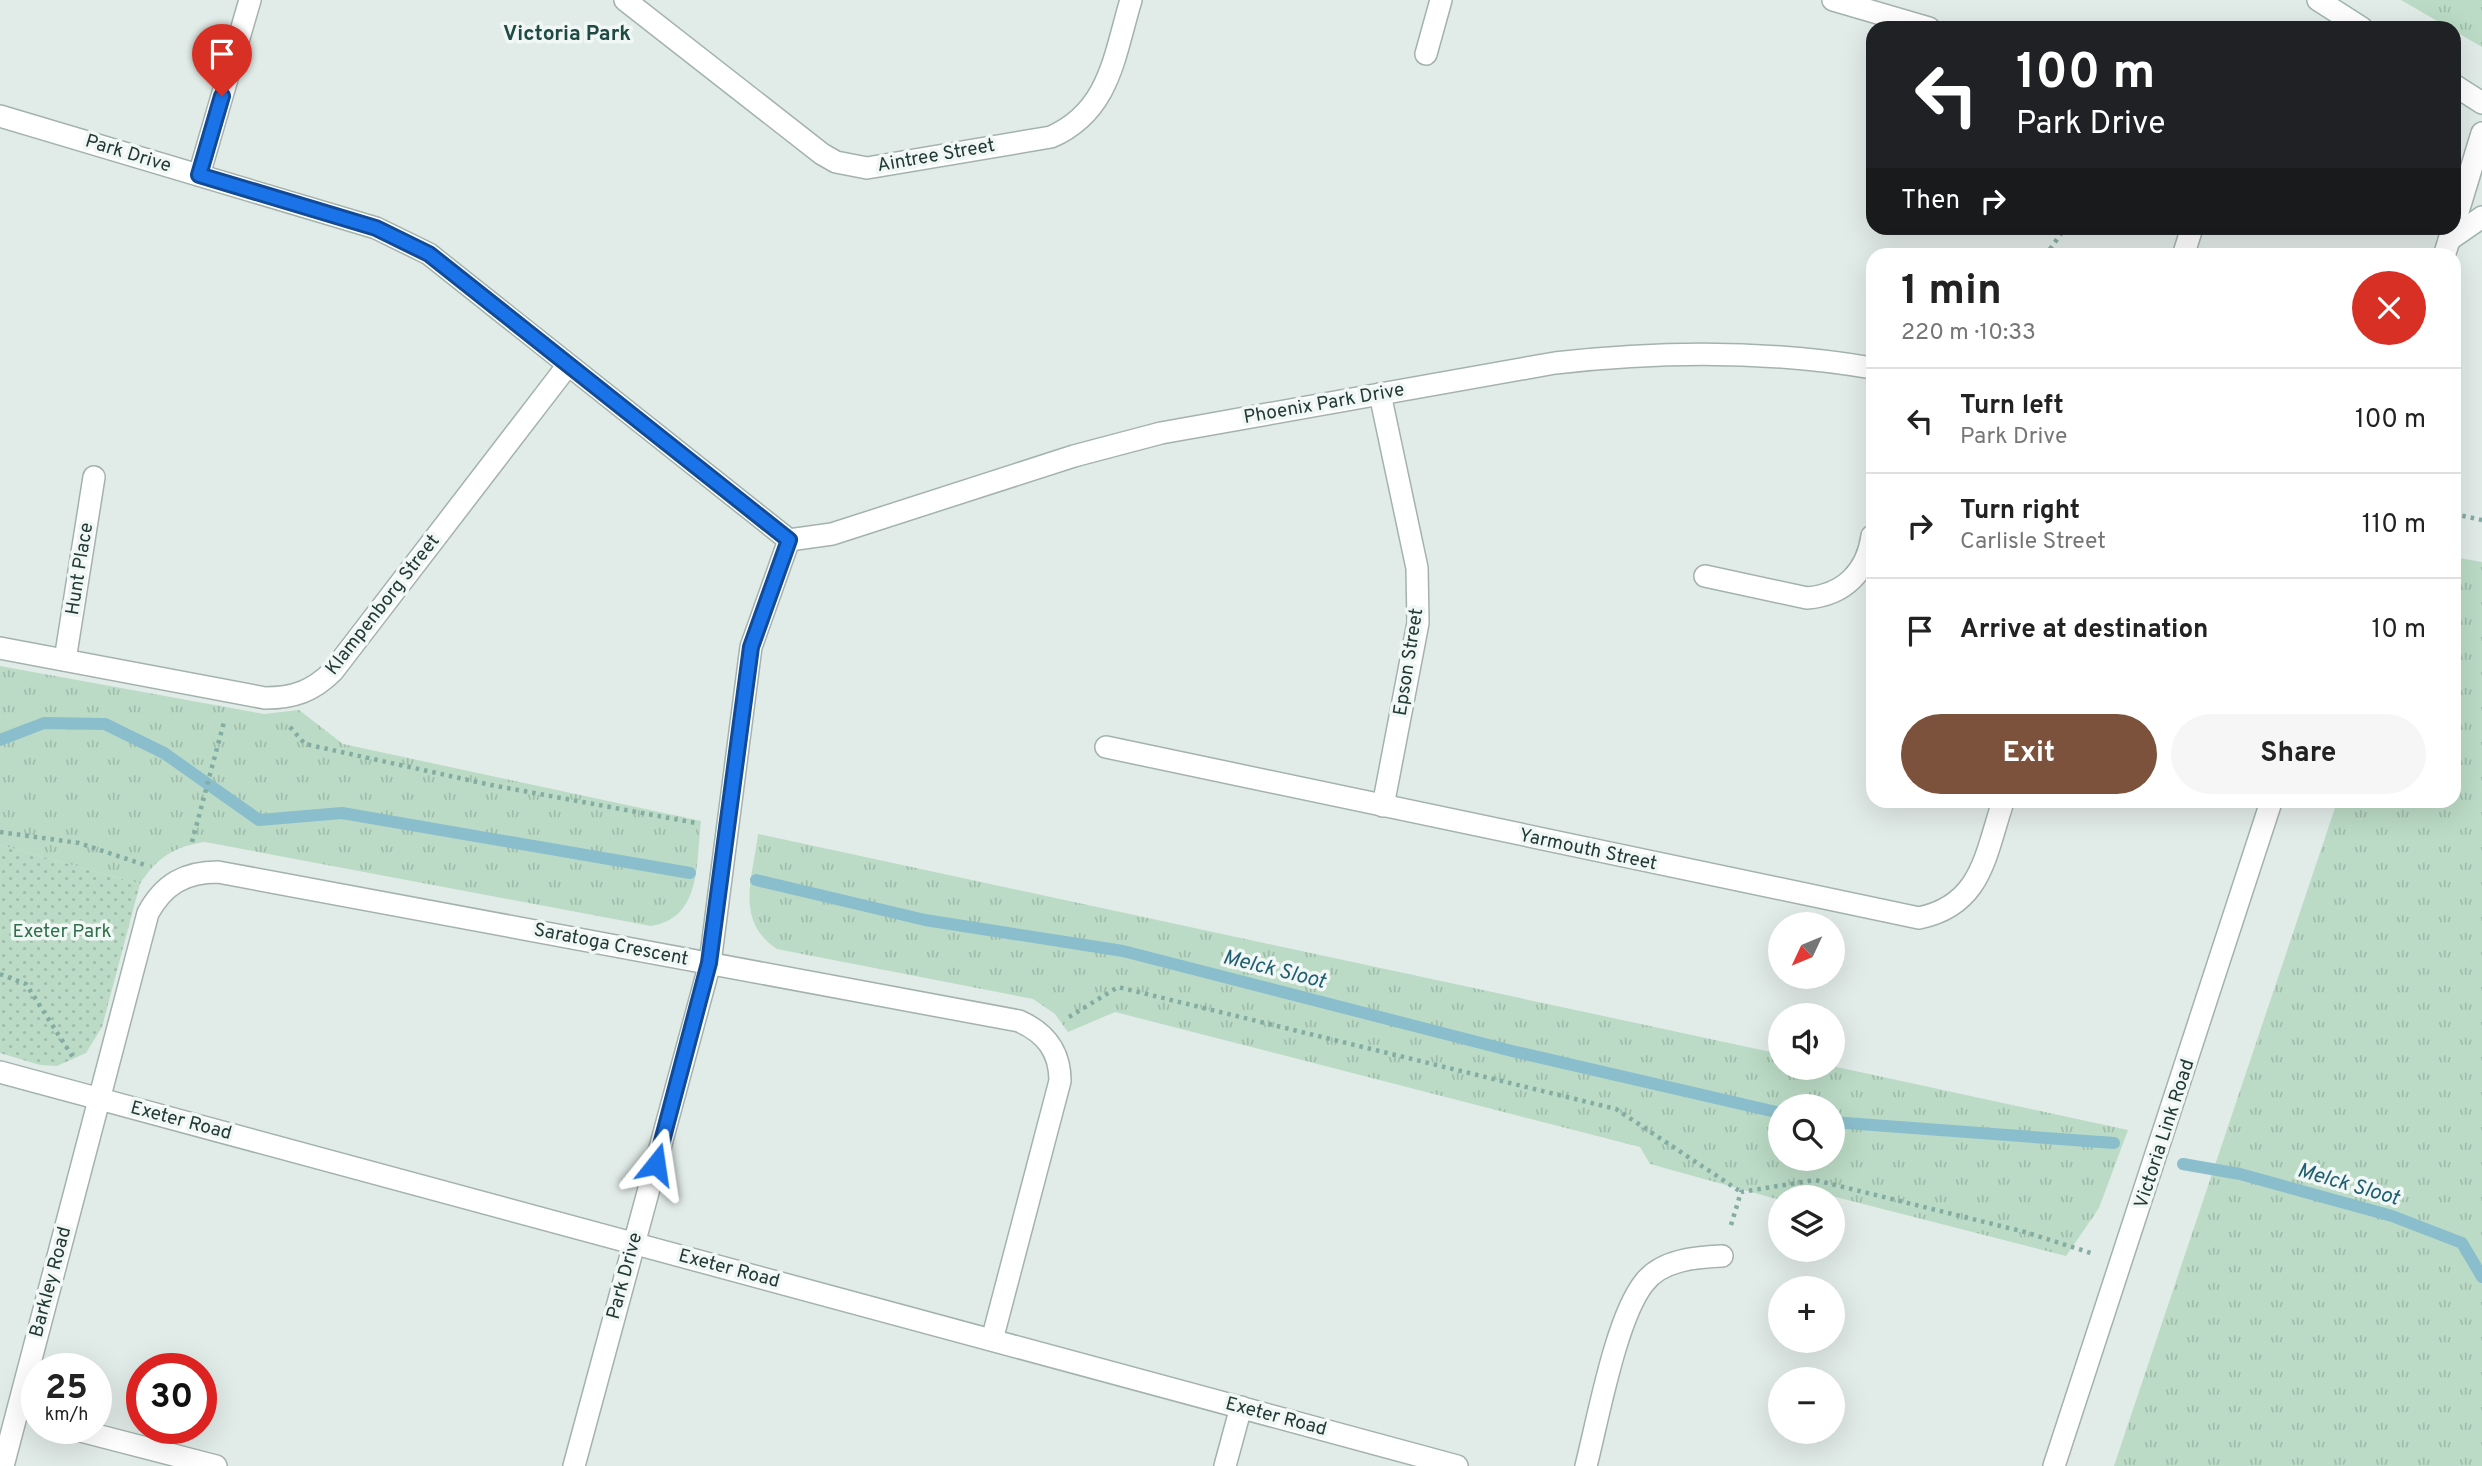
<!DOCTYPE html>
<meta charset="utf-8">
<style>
body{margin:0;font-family:Overpass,sans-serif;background:#f6f6f6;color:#222;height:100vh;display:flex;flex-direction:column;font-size:26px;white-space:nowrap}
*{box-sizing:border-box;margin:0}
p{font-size:23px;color:#767676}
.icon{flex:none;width:38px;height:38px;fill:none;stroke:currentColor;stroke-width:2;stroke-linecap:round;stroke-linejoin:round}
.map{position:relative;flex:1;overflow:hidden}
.panel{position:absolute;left:1866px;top:248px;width:595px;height:560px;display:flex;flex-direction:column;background:#fff;border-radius:21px;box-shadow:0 7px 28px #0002}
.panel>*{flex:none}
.guide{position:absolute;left:1866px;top:21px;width:595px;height:214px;border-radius:21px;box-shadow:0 7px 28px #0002;background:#202124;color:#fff;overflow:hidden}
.needle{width:46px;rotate:226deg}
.buttons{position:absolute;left:1768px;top:912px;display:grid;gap:14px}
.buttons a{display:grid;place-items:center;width:77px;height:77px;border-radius:50%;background:#fff;box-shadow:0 7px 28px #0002;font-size:35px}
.speed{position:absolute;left:21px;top:1353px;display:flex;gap:14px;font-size:35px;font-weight:700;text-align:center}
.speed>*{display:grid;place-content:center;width:91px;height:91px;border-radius:50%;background:#fff;box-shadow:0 7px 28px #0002;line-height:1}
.speed small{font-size:18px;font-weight:400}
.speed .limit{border:10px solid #d22;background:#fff;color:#111}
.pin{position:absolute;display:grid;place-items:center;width:60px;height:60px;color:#fff;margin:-72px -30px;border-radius:50% 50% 50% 0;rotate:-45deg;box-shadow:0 0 7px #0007}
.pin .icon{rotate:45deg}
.me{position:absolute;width:77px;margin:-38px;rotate:15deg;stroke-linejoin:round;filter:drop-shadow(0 0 5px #0008)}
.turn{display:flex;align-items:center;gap:24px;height:147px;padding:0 35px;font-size:32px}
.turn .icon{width:91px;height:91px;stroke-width:2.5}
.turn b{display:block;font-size:49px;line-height:60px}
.then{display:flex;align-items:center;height:66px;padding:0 35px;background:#0003;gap:14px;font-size:26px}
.round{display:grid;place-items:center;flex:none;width:74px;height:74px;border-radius:37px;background:#f6f6f6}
.summary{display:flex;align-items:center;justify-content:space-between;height:119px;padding:0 35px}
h1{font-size:42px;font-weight:700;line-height:52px}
.primary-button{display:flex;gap:14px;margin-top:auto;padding:14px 35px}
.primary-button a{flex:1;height:80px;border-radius:42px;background:#7c523d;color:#fff;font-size:28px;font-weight:700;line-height:80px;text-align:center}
.primary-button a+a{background:#f6f6f6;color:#222}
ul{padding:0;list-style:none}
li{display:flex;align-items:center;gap:21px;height:105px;padding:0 35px;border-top:2px solid #e0e0e0}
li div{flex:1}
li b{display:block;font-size:26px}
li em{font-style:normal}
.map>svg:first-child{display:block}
</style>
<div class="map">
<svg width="2482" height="1466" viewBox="0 0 2482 1466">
<defs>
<pattern id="grass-tufts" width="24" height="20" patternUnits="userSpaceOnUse" patternTransform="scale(1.75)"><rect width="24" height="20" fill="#bbdbc6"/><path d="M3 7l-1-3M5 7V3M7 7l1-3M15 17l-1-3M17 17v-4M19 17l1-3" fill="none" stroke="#a0bdab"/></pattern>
<pattern id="park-dots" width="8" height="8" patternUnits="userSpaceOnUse" patternTransform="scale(1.75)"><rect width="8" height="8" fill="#bbdbc6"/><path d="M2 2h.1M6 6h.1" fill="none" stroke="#a0bdab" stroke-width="1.8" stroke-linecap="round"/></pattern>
</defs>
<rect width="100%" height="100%" fill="#e1ebe7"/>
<g fill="url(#grass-tufts)" fill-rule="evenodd">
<polygon points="2401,0 2482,0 2482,47"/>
<polygon points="2454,557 2482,562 2482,1466 2114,1466 2337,802 2454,802"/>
<path d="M0,666L264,714L299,710L343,744L701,821C696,863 702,918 651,926L205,842C175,846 156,858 140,884L0,845Z"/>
<path d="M758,834L1780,1054V1068L1832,1066L2128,1130L2099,1208L2066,1256L1832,1196L1780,1197V1200L1650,1164L1640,1147L1115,1012L1068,1032L1055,1014L1033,999L777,949C734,920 753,878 758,834ZM1780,1106H1832V1158H1780Z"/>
</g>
<polygon fill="url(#park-dots)" points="0,845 140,884 102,1027 86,1053 57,1066 40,1065 0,1053"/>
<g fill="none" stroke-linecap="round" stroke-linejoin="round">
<g stroke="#8bbecd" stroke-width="12">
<polyline points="0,740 44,723 105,724 164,753 259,820 342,813 690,873"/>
<polyline points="756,880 925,920 1123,951 1512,1051 1780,1113"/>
<polyline points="1832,1122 2114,1143"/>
<polyline points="2183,1164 2240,1174 2392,1216 2462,1243 2482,1277"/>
</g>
<defs>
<g id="minor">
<path d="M625,0L822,154L836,162L867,168L1051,137C1110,111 1114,56 1131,0"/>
<polyline points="1833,0 1929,28"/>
<polyline points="1426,54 1441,0"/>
<polyline points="0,116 376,228 429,254 789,540 751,647 710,963 574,1466"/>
<polyline points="199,175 250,0"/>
<polyline points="2183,256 2192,228"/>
<polyline points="1380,394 1417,568 1418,623 1383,806"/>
<path d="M789,540L832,534L1074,456L1161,433L1555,363C1661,351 1768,350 1872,368"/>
<path d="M1705,576L1807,598C1844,595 1867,572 1872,536"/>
<path d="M0,648L265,698C294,698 313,691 333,671L568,365"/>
<polyline points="65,660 94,477"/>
<path d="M1106,747L1919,918C1982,905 1985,855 2003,802"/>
<polyline points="0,1072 1457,1466"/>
<polyline points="69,1428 216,1466"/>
<path d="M3,1466L148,913C164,884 185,872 218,872L1019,1021C1046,1033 1060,1051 1060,1081L992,1340"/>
<polyline points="1225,1466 1241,1407"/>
<path d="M1586,1466C1598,1419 1616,1318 1644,1283C1661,1260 1696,1257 1722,1256"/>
</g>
<g id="tertiary">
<polyline points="2454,225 2482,133"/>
<polyline points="2444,256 2453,228"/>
<polyline points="2054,1466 2271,802"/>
</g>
<g id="secondary">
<polyline points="2318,0 2362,28"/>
<polyline points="2454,85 2482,103"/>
<polyline points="2449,240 2482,217"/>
</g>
</defs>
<use href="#minor" stroke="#a4b2ae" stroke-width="24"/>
<use href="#tertiary" stroke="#a4b2ae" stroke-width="24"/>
<use href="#secondary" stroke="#a0b6af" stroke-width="24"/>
<g stroke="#83aca2" stroke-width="4.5" stroke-dasharray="3.5 5" stroke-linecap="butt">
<polyline points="2045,256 2065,228"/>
<polyline points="2454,514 2482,520"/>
<polyline points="290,727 305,744 491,785 696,823"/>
<polyline points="0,832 79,843 145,865"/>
<polyline points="192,842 224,722"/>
<polyline points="0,974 26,984 74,1059"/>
<polyline points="1069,1017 1118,987 1616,1109 1741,1192"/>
<polyline points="1731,1225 1741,1192 1815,1180 2025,1232 2091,1253"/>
</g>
<use href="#minor" stroke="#fff" stroke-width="21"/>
<use href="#tertiary" stroke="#fff" stroke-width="21"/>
<use href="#secondary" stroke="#fff" stroke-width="21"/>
</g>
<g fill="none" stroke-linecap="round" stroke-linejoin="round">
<defs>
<polyline id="route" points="222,96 199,175 376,228 429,254 789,540 751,647 709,963 656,1164"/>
</defs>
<use href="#route" stroke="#114b97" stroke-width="18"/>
<use href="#route" stroke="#1a73e8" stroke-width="12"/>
</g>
<g text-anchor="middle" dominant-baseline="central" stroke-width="7" stroke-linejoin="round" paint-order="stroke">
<g font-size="19" fill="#223a35" stroke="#f1f7f5">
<text transform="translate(128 154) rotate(17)">Park Drive</text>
<text transform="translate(936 156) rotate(-10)">Aintree Street</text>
<text transform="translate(1324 404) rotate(-10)">Phoenix Park Drive</text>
<text transform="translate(80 569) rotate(-81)">Hunt Place</text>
<text transform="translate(383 605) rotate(-52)">Klampenborg Street</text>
<text transform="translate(1409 662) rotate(-81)">Epson Street</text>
<text transform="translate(1588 850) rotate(12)">Yarmouth Street</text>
<text transform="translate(611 945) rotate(11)">Saratoga Crescent</text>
<text transform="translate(181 1121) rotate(15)">Exeter Road</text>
<text transform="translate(2165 1134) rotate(-72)">Victoria Link Road</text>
<text transform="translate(729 1269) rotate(15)">Exeter Road</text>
<text transform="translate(625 1276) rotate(-75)">Park Drive</text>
<text transform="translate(51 1282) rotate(-75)">Barkley Road</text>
<text transform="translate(1276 1417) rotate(15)">Exeter Road</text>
</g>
<g font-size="19" fill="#2f6f4c" stroke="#f1f7f5">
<text x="62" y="932">Exeter Park</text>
</g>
<g font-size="21" font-weight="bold" fill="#1f4b44" stroke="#f1f7f5">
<text x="567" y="34">Victoria Park</text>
</g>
<g font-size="21" font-style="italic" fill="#205e72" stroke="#f1f7f5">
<text transform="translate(1274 970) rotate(14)">Melck Sloot</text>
<text transform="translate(2348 1185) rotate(16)">Melck Sloot</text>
</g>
</g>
</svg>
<div class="buttons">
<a><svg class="needle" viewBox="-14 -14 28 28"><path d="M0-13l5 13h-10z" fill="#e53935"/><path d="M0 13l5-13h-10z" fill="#767676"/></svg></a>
<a><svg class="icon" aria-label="sound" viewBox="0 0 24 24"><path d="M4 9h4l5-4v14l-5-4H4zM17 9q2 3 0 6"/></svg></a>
<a><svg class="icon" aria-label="search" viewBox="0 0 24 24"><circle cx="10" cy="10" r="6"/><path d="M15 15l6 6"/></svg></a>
<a><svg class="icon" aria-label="layers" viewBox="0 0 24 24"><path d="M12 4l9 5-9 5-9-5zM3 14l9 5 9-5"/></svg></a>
<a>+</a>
<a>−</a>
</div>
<div class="speed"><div>25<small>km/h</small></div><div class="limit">30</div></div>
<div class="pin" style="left:222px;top:96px;background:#d93025"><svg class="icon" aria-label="arrive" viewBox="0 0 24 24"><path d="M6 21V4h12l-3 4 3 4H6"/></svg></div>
<svg class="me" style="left:656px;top:1164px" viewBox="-20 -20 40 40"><path d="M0-17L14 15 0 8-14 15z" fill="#1a73e8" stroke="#fff" stroke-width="4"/></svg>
<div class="guide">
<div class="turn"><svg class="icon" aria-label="left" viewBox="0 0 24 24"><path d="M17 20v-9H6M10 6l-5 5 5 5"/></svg><div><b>100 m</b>Park Drive</div></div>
<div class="then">Then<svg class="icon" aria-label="right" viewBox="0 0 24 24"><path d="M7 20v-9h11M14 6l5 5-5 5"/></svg></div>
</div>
<section class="panel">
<div class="summary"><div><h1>1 min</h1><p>220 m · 10:33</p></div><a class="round" style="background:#d93025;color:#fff"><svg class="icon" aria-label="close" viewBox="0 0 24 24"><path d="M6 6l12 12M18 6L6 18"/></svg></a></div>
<ul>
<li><svg class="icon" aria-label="left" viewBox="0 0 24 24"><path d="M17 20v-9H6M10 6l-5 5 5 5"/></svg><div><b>Turn left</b><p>Park Drive</p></div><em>100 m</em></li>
<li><svg class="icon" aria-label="right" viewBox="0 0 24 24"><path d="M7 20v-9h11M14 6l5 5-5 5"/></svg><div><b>Turn right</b><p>Carlisle Street</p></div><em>110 m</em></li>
<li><svg class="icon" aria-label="arrive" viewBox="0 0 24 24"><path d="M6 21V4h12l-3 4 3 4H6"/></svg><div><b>Arrive at destination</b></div><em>10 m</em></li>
</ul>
<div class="primary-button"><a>Exit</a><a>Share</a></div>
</section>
</div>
